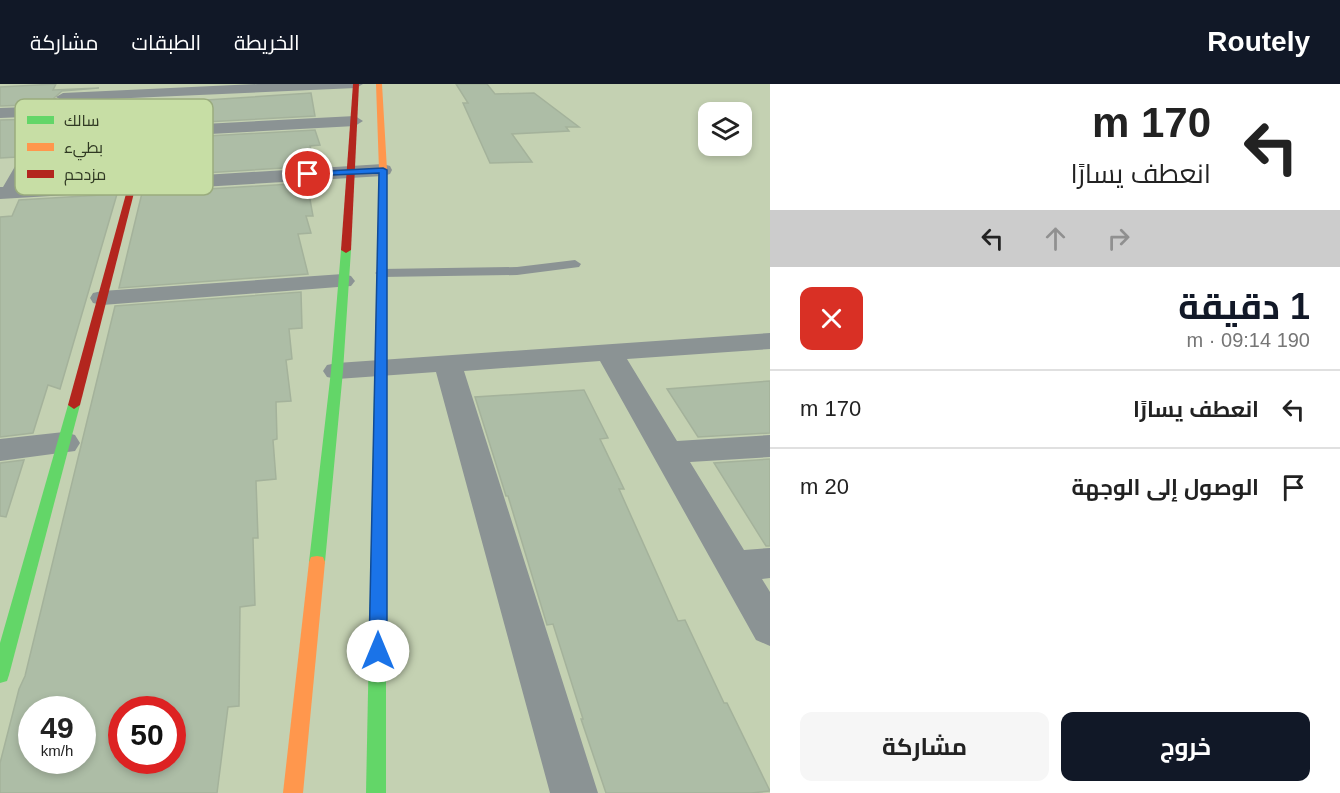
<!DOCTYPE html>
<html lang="ar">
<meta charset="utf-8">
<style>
body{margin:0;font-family:Helvetica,Cairo,sans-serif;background:#f6f6f6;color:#222;direction:rtl;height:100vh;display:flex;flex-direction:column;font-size:22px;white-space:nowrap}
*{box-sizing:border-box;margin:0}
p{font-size:20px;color:#767676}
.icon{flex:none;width:33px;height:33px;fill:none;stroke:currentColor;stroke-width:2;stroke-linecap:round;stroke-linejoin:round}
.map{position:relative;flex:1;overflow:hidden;direction:ltr}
.side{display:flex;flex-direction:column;background:#fff;width:570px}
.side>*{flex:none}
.banner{background:#fff;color:#222;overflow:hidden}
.controls{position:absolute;left:698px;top:18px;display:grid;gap:12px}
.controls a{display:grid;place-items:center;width:54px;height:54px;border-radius:12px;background:#fff;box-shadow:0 3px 9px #0003;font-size:30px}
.speed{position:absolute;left:18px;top:612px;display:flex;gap:12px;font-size:30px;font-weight:700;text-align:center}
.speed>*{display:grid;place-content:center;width:78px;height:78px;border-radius:50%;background:#fff;box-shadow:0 3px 9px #0003;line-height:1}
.speed small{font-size:15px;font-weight:400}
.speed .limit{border:9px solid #d22;background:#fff;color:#111}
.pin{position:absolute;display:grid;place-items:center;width:51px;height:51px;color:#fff;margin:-26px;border:3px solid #fff;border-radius:50%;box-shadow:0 2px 6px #0007}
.me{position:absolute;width:66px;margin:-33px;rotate:0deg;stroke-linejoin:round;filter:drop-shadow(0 0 4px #0008)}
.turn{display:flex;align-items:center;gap:21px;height:126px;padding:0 30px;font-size:27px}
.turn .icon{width:78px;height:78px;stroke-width:2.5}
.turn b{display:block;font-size:42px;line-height:51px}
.lanes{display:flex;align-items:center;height:57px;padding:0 30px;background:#0003;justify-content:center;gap:30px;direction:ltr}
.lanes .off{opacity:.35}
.round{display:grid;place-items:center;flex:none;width:63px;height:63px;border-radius:12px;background:#f6f6f6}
.headline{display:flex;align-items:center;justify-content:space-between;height:102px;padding:0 30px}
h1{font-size:36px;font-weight:700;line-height:45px;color:#111827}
.cta{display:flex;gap:12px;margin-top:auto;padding:12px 30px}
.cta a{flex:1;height:69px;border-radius:12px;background:#111827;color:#fff;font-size:24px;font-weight:700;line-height:69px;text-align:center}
.cta a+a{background:#f6f6f6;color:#222}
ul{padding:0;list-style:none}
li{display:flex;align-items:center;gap:18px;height:78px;padding:0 30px;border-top:2px solid #e0e0e0}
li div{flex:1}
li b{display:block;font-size:22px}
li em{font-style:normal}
header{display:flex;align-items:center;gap:36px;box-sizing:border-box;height:84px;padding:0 30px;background:#111827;color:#fff}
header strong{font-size:28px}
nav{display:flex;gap:33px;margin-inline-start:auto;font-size:21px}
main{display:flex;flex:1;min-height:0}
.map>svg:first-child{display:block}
</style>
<header>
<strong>Routely</strong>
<nav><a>الخريطة</a><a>الطبقات</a><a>مشاركة</a></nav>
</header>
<main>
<section class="side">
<div class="banner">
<div class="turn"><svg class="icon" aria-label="left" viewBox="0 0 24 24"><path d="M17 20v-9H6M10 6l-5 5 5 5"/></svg><div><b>170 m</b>انعطف يسارًا</div></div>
<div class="lanes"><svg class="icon" aria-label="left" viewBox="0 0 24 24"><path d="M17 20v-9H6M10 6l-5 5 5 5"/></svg><svg class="icon off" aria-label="ahead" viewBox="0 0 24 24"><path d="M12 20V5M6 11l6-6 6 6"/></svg><svg class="icon off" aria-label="right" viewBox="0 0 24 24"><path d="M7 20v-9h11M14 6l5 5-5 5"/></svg></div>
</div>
<div class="headline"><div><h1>1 دقيقة</h1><p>190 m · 09:14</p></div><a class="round" style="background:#d93025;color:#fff"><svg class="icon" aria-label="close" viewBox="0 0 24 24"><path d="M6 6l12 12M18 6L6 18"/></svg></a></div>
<ul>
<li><svg class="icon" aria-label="left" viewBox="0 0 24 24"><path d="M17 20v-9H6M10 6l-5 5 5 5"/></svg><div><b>انعطف يسارًا</b></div><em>170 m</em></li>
<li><svg class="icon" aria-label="arrive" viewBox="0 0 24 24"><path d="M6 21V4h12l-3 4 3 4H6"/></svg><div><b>الوصول إلى الوجهة</b></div><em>20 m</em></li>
</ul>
<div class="cta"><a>خروج</a><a>مشاركة</a></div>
</section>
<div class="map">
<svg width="770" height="709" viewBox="0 0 770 709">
<rect width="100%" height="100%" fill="#c4d1b2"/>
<g fill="#adbda6" stroke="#a4b29b" stroke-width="1.5" fill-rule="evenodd">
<polygon points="56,0 53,6 99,4 62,7 54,14 63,19 206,16 311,9 315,32 55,46 60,37 57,33 65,27 56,20 0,22 0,3"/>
<polygon points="456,0 487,0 495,10 534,9 579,43 566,43 569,47 512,50 532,78 490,79 463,19 468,19"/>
<polygon points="40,35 18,73 0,74 0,36"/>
<polygon points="315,46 320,61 310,62 316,82 27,100 46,61"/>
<polygon points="307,99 313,132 306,132 311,149 298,150 308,190 119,204 142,109"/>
<polygon points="117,110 60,305 48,301 33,349 0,353 0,133 12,132 19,116"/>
<path d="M301,208L302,244L289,245L292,275L286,276L291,317L276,318L277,355L273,356L276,395L256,397L258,454H253L255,521L240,523L239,622L228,623L217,709H0V679L19,605L25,592L115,222ZM32,626H82V676H32ZM122,626H172V676H122Z"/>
<polygon points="770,297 770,349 698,353 667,305"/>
<polygon points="584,306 608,354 600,355 624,405 619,405 678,537 685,536 724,619 727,619 770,707 751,709 606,709 581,635 583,635 553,540 547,541 508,412 506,412 475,313"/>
<polygon points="770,375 770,462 766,462 714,379"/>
<polygon points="24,376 6,433 0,432 0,379"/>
</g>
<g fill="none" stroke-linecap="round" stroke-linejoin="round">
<polygon fill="#8b9394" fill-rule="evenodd" points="575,176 581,180 579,183 517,191 381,193 375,189 381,185 517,183"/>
<g fill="#8b9394" fill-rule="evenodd">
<polygon points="258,0 363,0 356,4 63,17 56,13 63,9"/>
<polygon points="55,22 63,27 60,30 52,32 58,36 51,48 355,32 363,37 355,42 45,59 23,102 383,80 390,82 392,86 390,90 383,92 0,115 0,103 3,103 42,36 47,32 0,34 0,24"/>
<polygon points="343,190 351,192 355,197 351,202 102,221 93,219 90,214 93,209 102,207"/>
<polygon points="770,249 770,265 627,275 677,357 770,351 770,373 690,378 744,466 770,464 770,494 762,495 770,508 770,562 756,556 600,277 464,287 598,709 550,709 436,288 337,295 327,293 323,287 327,281 337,279"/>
<polygon points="64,348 75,351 80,359 75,367 0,377 0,355"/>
</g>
<g fill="#63d668" fill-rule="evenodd">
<polygon points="346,163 351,166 343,287 325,478 323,483 317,484 311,483 309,478 331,287 341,166"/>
<polygon points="380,307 386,311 386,709 366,709 374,311"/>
<polygon points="74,317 80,321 9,591 7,597 0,599 0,559 68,321"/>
</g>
<g fill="#ff974d" fill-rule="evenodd">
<polygon points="376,0 382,0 387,86 386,311 380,315 374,311 379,86"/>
<polygon points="317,472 323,473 325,478 303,709 283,709 309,478 311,473"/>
</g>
<g fill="#b3261e" fill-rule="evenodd">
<polygon points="353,0 359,0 351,166 346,169 341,166"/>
<polygon points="129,99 136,101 80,321 74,325 68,321"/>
</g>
</g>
<polygon fill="#1a73e8" stroke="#114b97" stroke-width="1.5" points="383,84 387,86 387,567 384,573 378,576 371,573 369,567 379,89 308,92 303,90 308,88"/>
<rect x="15" y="15" width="198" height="96" rx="9" fill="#c7dea5" stroke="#9aac7e" stroke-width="1.5"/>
<rect x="27" y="32" width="27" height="8" fill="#63d668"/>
<rect x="27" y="59" width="27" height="8" fill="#ff974d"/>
<rect x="27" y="86" width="27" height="8" fill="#b3261e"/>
<g font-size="16" fill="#303923">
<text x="64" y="42">سالك</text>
<text x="64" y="69">بطيء</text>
<text x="64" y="96">مزدحم</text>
</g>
</svg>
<div class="controls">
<a><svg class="icon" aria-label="layers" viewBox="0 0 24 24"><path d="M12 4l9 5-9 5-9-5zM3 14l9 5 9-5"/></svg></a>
</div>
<div class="speed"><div>49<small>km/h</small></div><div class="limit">50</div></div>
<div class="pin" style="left:308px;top:90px;background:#d93025"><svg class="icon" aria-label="arrive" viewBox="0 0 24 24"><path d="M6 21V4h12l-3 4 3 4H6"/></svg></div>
<svg class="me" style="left:378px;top:567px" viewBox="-20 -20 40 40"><circle r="19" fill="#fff"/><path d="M0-13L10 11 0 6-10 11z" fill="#1a73e8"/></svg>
</div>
</main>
